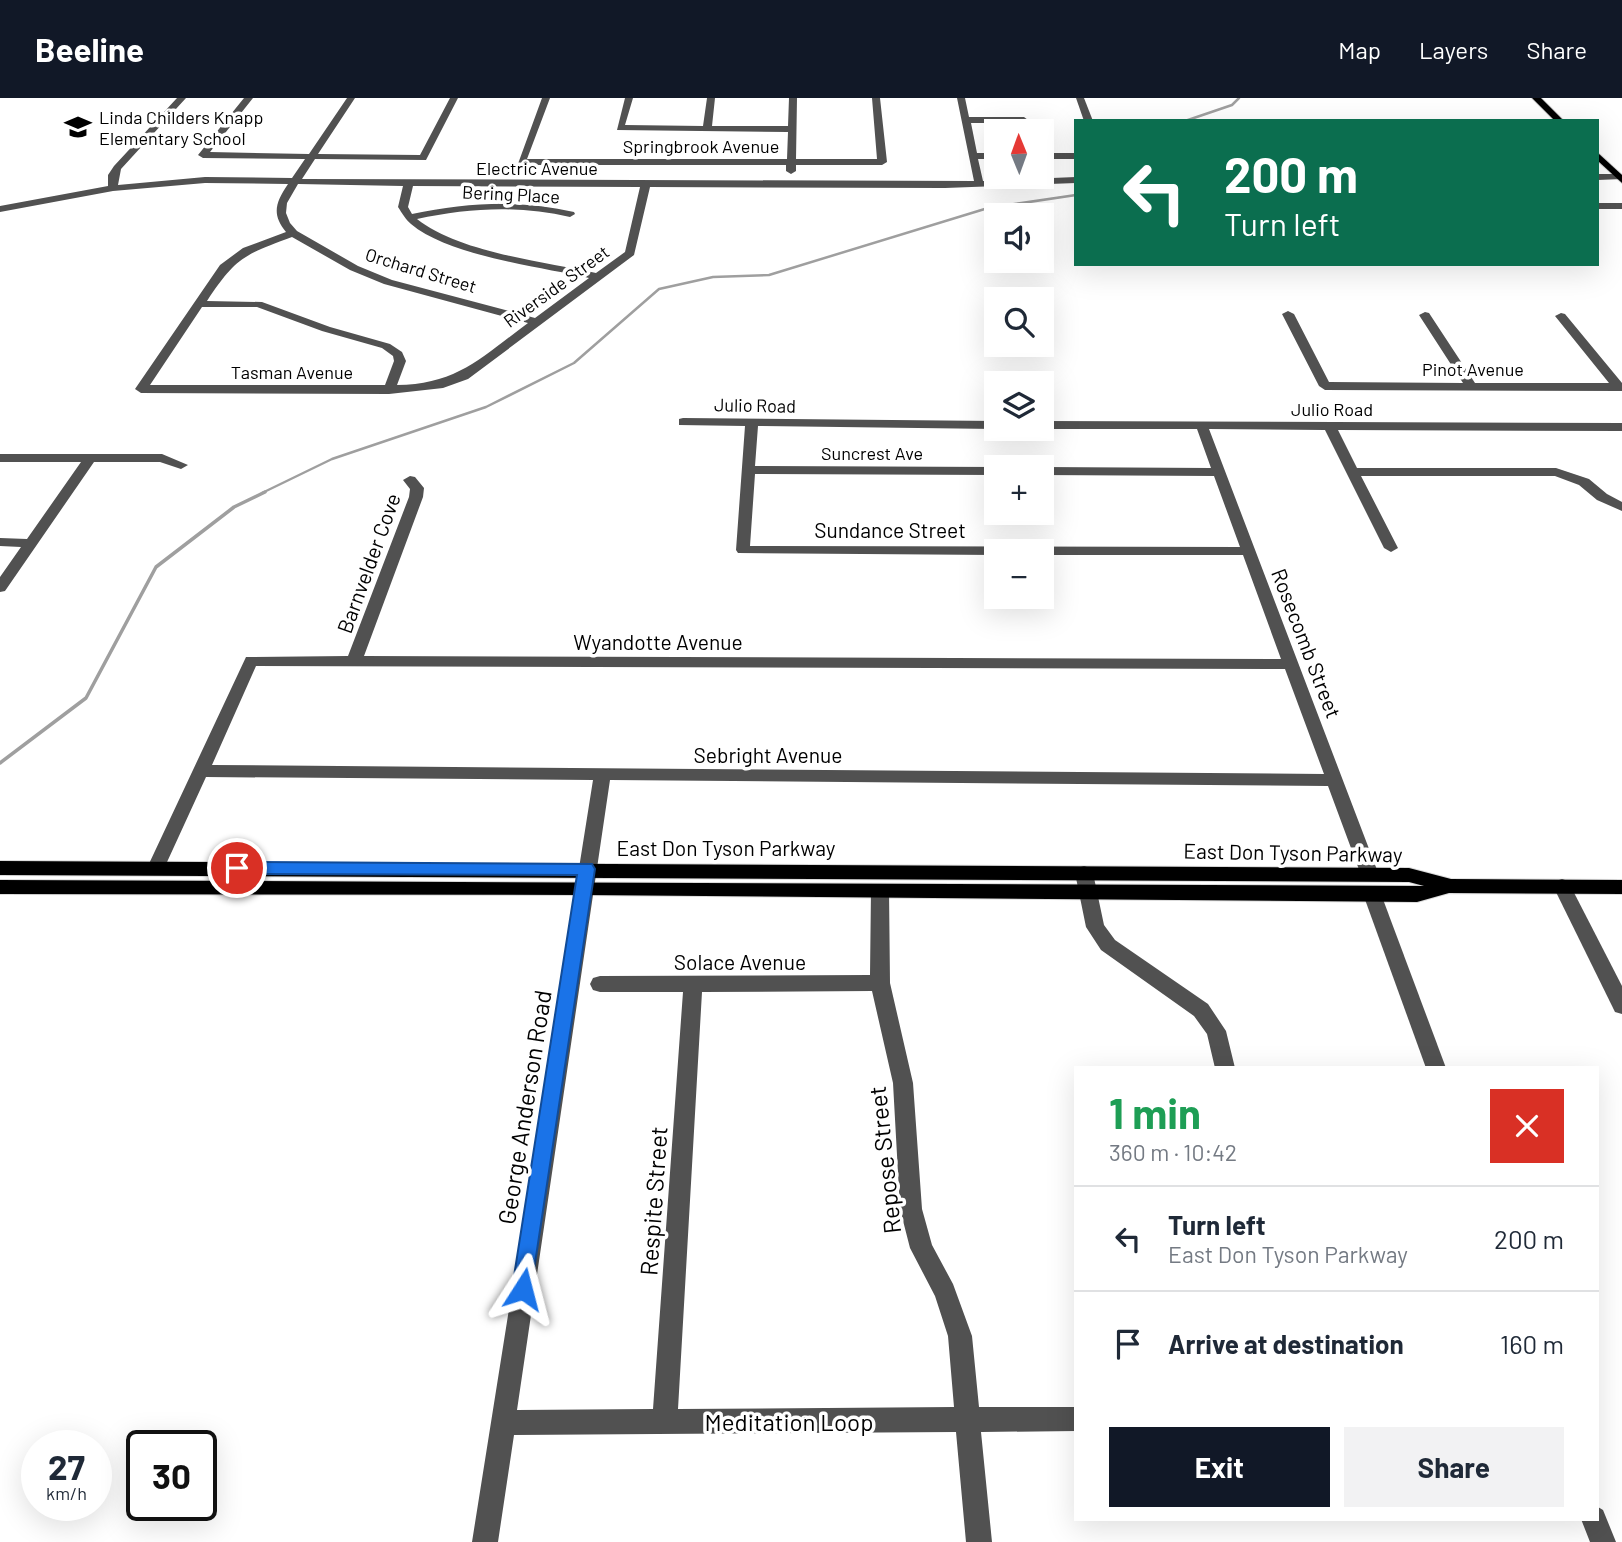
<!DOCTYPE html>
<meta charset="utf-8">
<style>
body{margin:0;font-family:Barlow,sans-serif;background:#f2f2f3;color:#1f2937;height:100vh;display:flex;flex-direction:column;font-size:26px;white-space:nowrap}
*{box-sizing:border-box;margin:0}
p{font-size:23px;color:#747a83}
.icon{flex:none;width:38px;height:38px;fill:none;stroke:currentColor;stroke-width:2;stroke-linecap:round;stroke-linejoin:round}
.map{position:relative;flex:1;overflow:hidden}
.sheet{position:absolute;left:1074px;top:968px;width:525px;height:455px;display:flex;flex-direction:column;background:#fff;border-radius:0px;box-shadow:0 7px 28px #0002}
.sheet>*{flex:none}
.top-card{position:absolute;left:1074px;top:21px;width:525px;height:147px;border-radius:0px;box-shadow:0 7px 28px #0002;background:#0b6e4f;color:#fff;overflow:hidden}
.needle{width:46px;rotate:359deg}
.tools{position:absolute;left:984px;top:21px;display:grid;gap:14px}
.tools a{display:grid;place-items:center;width:70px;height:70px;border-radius:0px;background:#fff;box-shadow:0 7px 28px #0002;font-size:35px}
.speed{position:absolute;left:21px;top:1332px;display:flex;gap:14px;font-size:35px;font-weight:700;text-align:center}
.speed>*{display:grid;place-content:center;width:91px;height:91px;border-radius:50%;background:#fff;box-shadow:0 7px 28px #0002;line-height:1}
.speed small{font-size:18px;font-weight:400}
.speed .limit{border:4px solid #111;border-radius:10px;background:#fff;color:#111}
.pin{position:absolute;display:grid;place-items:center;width:60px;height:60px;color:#fff;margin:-30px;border:4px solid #fff;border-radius:50%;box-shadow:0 2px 7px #0007}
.me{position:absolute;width:77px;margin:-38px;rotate:9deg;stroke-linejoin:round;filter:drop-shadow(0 0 5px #0008)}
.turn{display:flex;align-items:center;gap:24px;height:147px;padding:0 35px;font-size:32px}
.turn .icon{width:91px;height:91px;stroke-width:2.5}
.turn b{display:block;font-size:49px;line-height:60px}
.round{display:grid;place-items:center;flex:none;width:74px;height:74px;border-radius:0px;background:#f2f2f3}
.summary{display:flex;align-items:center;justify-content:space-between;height:119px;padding:0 35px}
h1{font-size:42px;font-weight:700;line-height:52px;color:#1e9e55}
.cta{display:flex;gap:14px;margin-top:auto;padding:14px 35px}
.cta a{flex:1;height:80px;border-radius:0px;background:#111827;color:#fff;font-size:28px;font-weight:700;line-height:80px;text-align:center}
.cta a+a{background:#f2f2f3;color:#1f2937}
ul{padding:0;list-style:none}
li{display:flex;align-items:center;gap:21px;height:105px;padding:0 35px;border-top:2px solid #e0e1e3}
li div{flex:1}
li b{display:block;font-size:26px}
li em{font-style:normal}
header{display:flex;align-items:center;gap:42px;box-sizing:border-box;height:98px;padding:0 35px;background:#111827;color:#fff}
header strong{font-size:33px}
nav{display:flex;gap:38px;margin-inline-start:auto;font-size:24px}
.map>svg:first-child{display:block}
</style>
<header>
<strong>Beeline</strong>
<nav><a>Map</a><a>Layers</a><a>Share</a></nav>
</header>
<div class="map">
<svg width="1622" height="1444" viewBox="0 0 1622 1444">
<rect width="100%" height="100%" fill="#fff"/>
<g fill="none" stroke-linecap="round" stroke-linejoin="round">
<g stroke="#9f9f9f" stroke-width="2.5">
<polyline points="1185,23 1232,7 1239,0"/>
<polyline points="262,395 332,361 486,309 574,265 659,191 713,179 769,177 988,110 1076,97"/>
</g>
<polyline stroke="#9f9f9f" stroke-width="3.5" points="0,665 86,600 156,469 234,409 265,394"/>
<defs>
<g id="major">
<polygon points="1532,0 1541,0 1564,23 1555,23"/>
<polygon points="1598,55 1622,77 1622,85 1598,63"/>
<polygon points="0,763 1409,770 1451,781 1622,782 1622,796 1449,795 1417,804 583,797 0,796 0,782 1424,788 1409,784 0,777"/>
</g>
</defs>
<use href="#major" stroke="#dbdbdb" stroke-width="2"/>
<g fill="#515151" fill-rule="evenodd">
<path d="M177,0H186L121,71L118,87L205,79L292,80L305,61L203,60L198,57L244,0H253L210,54L309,56L347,0H355L318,56L420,57L450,0H458L426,62L315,61L302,81L974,83L957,0H965L969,19H1024L1028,22L1024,25H971L977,55H996V61H978L983,83L1076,79V85L945,90L650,89L634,157L468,281L443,290L389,296L141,295L135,291L220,167L243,150L286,134C271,116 276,104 288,86L205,85L113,93L0,114V108L108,88V77L114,68ZM298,86L403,88L398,109C402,115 406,122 411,126C449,158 541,169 589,180L535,220L392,182L358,168L297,133L290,125L286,115L287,105ZM413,88L640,89L625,154L596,175C544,164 458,154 417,121C468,110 519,107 570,119L575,116L574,114C520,101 466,105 412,116L408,109ZM292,139L350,172L384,186L528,225C483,258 457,287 397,287L406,263L402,254L390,246L330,229L262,204L207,203C236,159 244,157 292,139ZM202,209H257L322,233L382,250L393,258L394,263L385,287H150Z"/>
<polygon points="542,0 550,0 527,61 787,61 788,34 617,32 625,0 633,0 625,27 703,28 707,0 715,0 712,28 788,28 789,0 797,0 796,61 877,61 872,0 880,0 887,64 882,67 796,67 796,73 791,76 786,73 786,67 525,67 521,74 515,74"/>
<polygon points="1076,0 1084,0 1093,23 1084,23"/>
<rect x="1041" y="55" width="35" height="6"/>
<polygon points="1598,76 1619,76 1622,77 1622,81 1598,82"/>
<rect x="1598" y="105" width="24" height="6"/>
<polygon points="1288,213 1294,216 1329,284 1463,285 1419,217 1425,214 1429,215 1475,285 1609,285 1555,218 1561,215 1565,216 1622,285 1622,293 1325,292 1319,288 1282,216"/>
<path d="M683,320L996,323V331L758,328L755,368L997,369L996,377L755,376L750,448L1240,449L1214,378L1041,377V369L1211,370L1197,331H1041V323L1622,325V333L1338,332L1357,370H1556L1589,381L1607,396L1622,404V413L1597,402L1579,387L1555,378H1361L1398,450L1391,454L1384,450L1325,332L1209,331L1379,777L1376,782H1364L1361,777L1328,688L610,682L517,1312L653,1311L683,894H600L593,892L590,886L593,880L600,878L870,877L871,792L874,787H886L889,792L890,885L913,985L922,1111L932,1147L953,1186L972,1238L979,1309H1076V1333L981,1334L992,1444H966L956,1334L514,1337L498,1444H472L593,682L206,679L162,775H150L147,770L246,559L348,558L409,399L410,391L403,382L410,378L415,379L424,390L423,399L364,558L1281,561L1243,457H1041V453H996V457L738,455L736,452L745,328L679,327V321ZM256,568L1285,571L1324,676L212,667ZM872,893L893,985L900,1111L910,1150L935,1198L948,1238L954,1309L678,1311L702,894Z"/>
<polygon points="0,356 162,356 188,367 181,371 160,364 94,364 5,493 0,494 0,479 21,449 0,448 0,440 27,441 81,364 0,364"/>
<polygon points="1084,768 1090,770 1093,775 1104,827 1115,842 1208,906 1226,933 1235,970 1215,970 1207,936 1194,918 1101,852 1086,829 1075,775 1078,770"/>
<polygon points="1562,781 1568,783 1622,888 1622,916 1615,914 1553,788 1556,783"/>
<polygon points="1372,789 1379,791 1381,796 1446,970 1426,970 1363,796 1365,791"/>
<polygon points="1598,1409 1603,1412 1616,1444 1590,1444 1581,1421 1598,1421"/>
</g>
<use href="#major" fill="#000" fill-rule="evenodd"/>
</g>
<polygon fill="#1a73e8" stroke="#114b97" stroke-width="2" points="237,764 592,766 595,771 530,1198 523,1201 515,1198 512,1191 577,777 237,776 229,770"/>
<defs>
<symbol id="school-bare" viewBox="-9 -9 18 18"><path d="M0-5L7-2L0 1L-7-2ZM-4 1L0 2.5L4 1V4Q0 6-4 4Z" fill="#000" stroke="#fff" stroke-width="2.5" paint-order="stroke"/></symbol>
</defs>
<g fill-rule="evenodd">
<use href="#school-bare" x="59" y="10" width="38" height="38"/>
</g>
<g text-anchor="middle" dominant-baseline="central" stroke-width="7" stroke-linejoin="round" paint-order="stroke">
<g font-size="18" fill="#000" stroke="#fff" text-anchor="start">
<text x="99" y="19">Linda Childers Knapp<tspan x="99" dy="21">Elementary School</tspan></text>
</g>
<g font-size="18" fill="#000" stroke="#fff">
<text x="701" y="48">Springbrook Avenue</text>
<text x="537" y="70">Electric Avenue</text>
<text transform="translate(511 96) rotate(3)">Bering Place</text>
<text transform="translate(421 172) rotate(17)">Orchard Street</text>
<text transform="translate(556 188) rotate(-36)">Riverside Street</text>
<text x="1473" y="271">Pinot Avenue</text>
<text x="292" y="274">Tasman Avenue</text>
<text transform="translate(755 307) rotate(1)">Julio Road</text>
<text x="1332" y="311">Julio Road</text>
<text x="872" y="355">Suncrest Ave</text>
</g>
<g font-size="21" fill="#000" stroke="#fff">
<text x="890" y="431">Sundance Street</text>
<text transform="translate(368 465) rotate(-70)">Barnvelder Cove</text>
<text x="658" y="543">Wyandotte Avenue</text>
<text transform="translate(1307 545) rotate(69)">Rosecomb Street</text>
<text x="768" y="656">Sebright Avenue</text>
<text x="726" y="749">East Don Tyson Parkway</text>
<text transform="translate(1293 754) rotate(1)">East Don Tyson Parkway</text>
<text x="740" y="863">Solace Avenue</text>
</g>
<g font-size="24" fill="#000" stroke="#fff">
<text transform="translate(524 1009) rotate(-81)">George Anderson Road</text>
<text transform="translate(884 1062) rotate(-96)">Repose Street</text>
<text transform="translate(653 1103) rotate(-86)">Respite Street</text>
<text x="789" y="1323">Meditation Loop</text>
</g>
</g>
</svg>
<div class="tools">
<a><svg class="needle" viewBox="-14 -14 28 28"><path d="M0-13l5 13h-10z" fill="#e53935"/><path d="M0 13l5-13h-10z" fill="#747a83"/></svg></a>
<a><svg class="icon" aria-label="sound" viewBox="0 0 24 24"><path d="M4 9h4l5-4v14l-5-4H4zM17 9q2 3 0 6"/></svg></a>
<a><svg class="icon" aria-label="search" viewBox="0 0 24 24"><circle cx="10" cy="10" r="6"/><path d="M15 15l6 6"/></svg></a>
<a><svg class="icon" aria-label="layers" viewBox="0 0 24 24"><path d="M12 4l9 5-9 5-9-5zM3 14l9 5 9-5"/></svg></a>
<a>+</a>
<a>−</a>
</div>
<div class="speed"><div>27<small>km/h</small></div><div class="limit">30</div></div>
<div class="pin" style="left:237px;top:770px;background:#d93025"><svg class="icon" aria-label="arrive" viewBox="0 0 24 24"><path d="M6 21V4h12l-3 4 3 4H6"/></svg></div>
<svg class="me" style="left:523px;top:1191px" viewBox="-20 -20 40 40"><path d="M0-17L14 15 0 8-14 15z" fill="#1a73e8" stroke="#fff" stroke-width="4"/></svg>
<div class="top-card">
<div class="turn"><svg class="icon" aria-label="left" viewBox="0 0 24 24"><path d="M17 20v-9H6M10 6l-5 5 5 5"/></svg><div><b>200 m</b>Turn left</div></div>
</div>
<section class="sheet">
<div class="summary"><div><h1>1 min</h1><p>360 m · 10:42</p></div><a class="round" style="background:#d93025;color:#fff"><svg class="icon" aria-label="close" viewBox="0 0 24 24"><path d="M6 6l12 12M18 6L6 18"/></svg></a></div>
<ul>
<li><svg class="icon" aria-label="left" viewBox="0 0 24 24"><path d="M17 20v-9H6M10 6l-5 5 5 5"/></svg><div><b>Turn left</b><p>East Don Tyson Parkway</p></div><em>200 m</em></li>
<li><svg class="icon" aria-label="arrive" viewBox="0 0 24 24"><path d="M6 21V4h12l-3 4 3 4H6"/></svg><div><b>Arrive at destination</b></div><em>160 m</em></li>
</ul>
<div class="cta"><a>Exit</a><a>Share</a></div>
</section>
</div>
